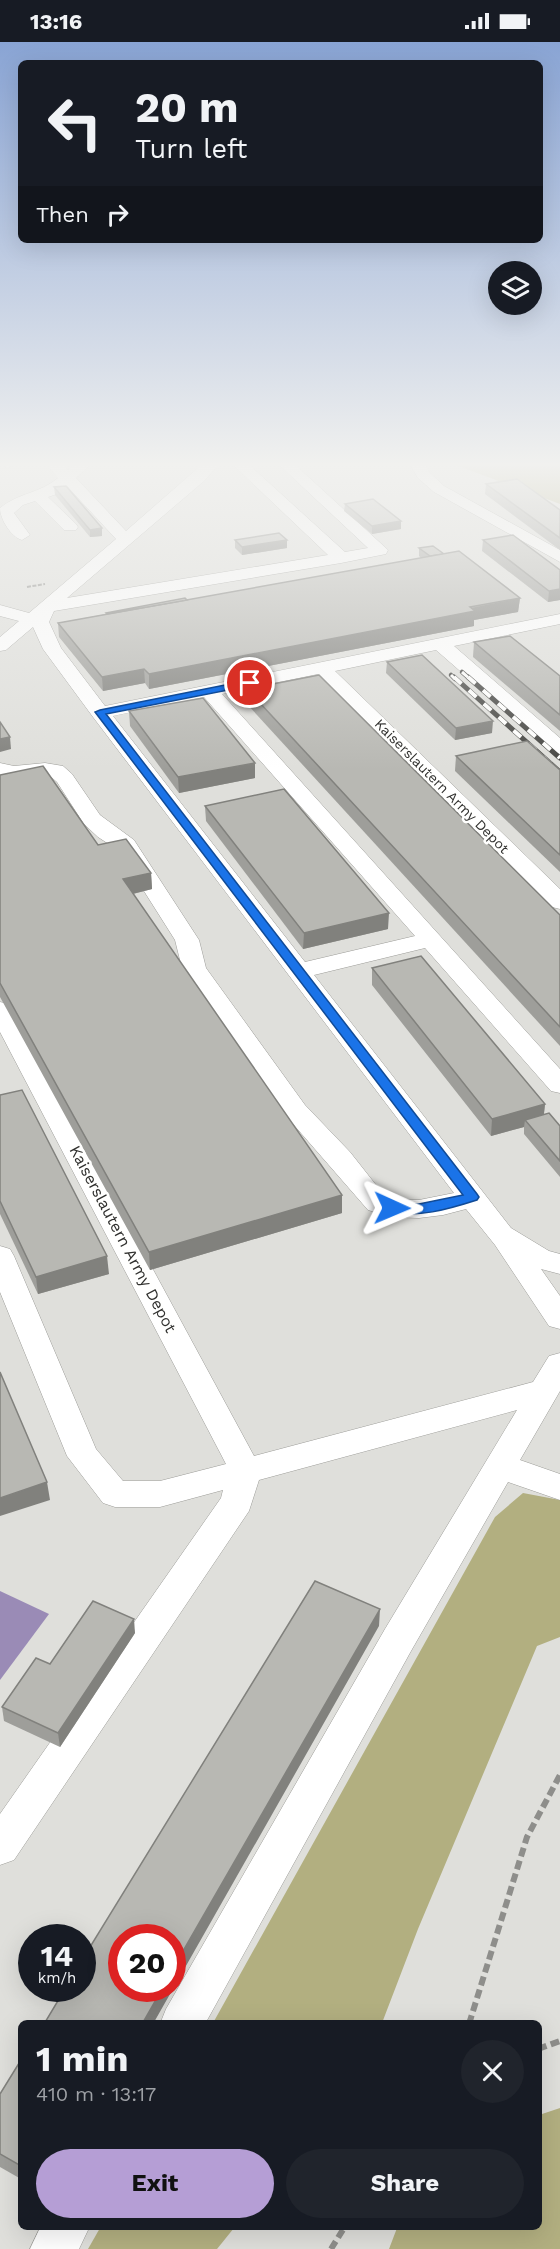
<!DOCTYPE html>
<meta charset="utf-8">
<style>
body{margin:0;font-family:"Work Sans",sans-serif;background:#20242c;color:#f1f3f6;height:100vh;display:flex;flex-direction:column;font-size:22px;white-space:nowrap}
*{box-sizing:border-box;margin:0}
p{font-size:20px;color:#9ea1a6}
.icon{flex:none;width:33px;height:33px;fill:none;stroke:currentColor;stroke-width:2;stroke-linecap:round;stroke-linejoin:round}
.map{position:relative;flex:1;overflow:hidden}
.panel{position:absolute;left:18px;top:1978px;width:524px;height:210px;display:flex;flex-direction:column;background:#171b24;border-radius:9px;box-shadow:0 6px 24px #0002}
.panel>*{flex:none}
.banner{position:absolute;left:18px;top:18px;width:525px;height:183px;border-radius:9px;box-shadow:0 6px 24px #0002;background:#171b24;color:#f1f3f6;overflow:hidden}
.fabs{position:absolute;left:488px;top:219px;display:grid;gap:12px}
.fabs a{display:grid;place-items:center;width:54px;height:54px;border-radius:50%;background:#171b24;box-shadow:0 6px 24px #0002;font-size:30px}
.speed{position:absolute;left:18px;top:1882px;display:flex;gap:12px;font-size:30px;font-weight:700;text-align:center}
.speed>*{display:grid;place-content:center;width:78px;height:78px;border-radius:50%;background:#171b24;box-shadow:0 6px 24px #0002;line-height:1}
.speed small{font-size:15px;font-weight:400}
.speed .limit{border:9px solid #d22;background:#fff;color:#111}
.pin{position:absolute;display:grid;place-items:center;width:51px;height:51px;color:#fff;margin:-26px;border:3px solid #fff;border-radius:50%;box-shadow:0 2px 6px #0007}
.me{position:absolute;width:66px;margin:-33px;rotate:91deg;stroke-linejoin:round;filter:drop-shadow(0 0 4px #0008)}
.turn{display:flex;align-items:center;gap:21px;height:126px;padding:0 18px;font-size:27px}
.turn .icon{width:78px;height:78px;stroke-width:2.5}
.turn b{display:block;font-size:42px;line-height:51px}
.then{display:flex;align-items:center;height:57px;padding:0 18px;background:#0003;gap:12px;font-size:22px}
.round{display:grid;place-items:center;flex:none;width:63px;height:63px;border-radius:32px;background:#20242c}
.headline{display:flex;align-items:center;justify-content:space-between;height:102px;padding:0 18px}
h1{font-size:36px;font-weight:700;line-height:45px}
.primary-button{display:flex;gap:12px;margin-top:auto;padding:12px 18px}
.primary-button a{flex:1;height:69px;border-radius:36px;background:#b59ed5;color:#111;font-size:24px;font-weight:700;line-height:69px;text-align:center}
.primary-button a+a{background:#20242c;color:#f1f3f6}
.status{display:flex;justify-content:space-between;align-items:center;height:42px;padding:0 30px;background:#171b24;direction:ltr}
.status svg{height:16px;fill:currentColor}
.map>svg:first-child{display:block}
</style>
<div class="status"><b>13:16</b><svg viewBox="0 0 49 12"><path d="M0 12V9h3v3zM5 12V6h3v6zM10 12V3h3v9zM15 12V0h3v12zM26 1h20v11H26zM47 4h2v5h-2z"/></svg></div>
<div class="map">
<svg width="560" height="2207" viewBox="0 0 560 2207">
<rect width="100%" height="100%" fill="#dfdfdb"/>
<g fill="#b2af80">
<polygon points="445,419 560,419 560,462"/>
<polygon points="523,1451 560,1458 560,1595 537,1604 418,1887 382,1981 213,1981 495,1475"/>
<polygon points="560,2066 560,2207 389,2207 397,2186 538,2186 539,2073"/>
<polygon points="100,2186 234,2186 217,2207 88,2207"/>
</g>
<polygon fill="#9a8bb6" points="0,1549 49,1572 0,1638"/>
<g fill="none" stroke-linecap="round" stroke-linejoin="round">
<defs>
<g id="minor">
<polygon points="0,419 15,419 16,421 8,426 3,424"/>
<path d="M44,419H60L68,428L78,419H94L76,436L126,489L206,419H222L204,439L67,556L328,513L229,419H245L345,510L368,506L275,419H291L388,508L386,512L341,521L54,569L49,580L61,606L105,664L560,572V582L454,604L560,696V712L553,710L436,608L335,629L560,847V867L552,865L318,632L222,652L560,1027V1051L551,1049L425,906L314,933L511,1186L549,1209L560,1212V1232L541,1227L560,1254V1287L549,1284L495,1203L466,1167L443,1173L419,1176L392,1175L368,1168L287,1075L182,926L175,898L118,808L98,795L84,782L57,740L50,734L10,736L0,733V721L14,724L45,721L63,724L72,732L100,773L134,798L199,898L206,926L305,1063L350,1110L376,1143L388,1154L394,1157L419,1158L454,1151L93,675L43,607L33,585L6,608L0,609V595L19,579L0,574V563L29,571L116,497L67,444L57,452L48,455L76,482L78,485L76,488H64L35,459L23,463L14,471L30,493L22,498C11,495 0,477 0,466C20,450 39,452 58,436ZM204,655L415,894L305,920L113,674Z"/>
<polygon points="408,419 423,419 429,430 444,444 560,508 560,520 434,450 418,436"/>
<polygon points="0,960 9,962 12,967 254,1414 533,1340 549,1314 560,1311 560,1349 520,1418 560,1432 560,1458 508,1440 411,1609 205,1982 160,1982 166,1967 385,1587 517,1368 259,1438 249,1469 14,1818 0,1823 0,1772 221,1456 223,1448 160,1465 115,1465 103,1461 67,1414 0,1250 0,1204 10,1207 14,1214 96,1407 123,1439 160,1439 226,1422 0,990"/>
<polygon points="40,2186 89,2186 79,2207 30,2207"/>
</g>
</defs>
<use href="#minor" stroke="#9c9c98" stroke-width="1"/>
<polyline stroke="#8e8e8b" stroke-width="2" stroke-dasharray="4 1.5" stroke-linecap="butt" points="27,545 45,542"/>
<g stroke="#8e8e8b" stroke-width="6" stroke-dasharray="9 4.5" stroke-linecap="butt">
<polyline points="469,1982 527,1795 560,1733"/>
<polyline points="538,2007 560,1999"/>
<polyline points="331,2207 344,2186"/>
</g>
<use href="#minor" fill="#fff" fill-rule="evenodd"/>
<defs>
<g id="rail-far1">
<polyline points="462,630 470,637"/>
<polyline points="451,633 455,637"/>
</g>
<g id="rail">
<polyline points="454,635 560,730"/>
<polyline points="468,635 560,716"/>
</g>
</defs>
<use href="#rail-far1" stroke="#454542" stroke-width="4.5"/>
<use href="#rail" stroke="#454542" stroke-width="5"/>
<use href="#rail-far1" stroke="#fffffe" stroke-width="3" stroke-dasharray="8" stroke-linecap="butt"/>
<use href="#rail" stroke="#fffffe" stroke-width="4" stroke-dasharray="10" stroke-linecap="butt"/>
</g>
<g fill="#9e9e9a">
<polygon points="486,442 560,468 560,508 485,452"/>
<polygon points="54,445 102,494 90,495 55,453"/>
<polygon points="345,462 401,479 401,487 372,492 344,469"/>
<polygon points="235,498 287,506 242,513 235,506"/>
<polygon points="483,498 560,528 560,558 548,560 482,509"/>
<polygon points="419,506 444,512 520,556 518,570 474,578 474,584 149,647 145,641 103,649 59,595 58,581 106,572 106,571 187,558 421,516 419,514"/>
<polygon points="474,600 560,634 560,689 473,615"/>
<polygon points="387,620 492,691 455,698 386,631"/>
<polygon points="247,647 560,873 560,1004 247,662"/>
<polygon points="129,669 255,736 179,751 130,684"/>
<polygon points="456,714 560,728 560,830 455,729"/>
<polygon points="0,733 98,803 151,831 152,847 133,852 342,1171 150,1228 0,955"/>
<polygon points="205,764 388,887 303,907 206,779"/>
<polygon points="372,926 545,1062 544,1072 560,1084 560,1135 524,1092 524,1085 491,1094 372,943"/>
<polygon points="0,1053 109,1232 38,1252 0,1172"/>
<polygon points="135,1591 60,1705 4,1679 2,1665 50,1622"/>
<polygon points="21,2018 21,2137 0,2125 0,2052"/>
</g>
<g fill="#81817d">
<polygon points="401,479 401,487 372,492 372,484"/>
<polygon points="102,486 102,494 90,495 90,488"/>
<polygon points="287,498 287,506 242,513 242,505"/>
<polygon points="560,547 560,558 548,560 549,549"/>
<polygon points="520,556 518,570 474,578 474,584 149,647 149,632"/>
<polygon points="144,627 145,641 103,649 102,635"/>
<polygon points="493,679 492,691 455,698 456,686"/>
<polygon points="10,695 11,707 0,710 0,697"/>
<polygon points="255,721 255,736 179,751 178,735"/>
<polygon points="151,831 152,847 124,854 123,837"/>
<polygon points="389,871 388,887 303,907 304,891"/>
<polygon points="545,1062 543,1079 525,1078 524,1085 491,1094 492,1077"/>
<polygon points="342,1153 342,1171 150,1228 149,1210"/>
<polygon points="107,1214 109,1232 38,1252 36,1235"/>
<polygon points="47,1440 50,1458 0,1474 0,1456"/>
<polygon points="380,1567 379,1584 153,1982 142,1982 162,1947 172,1947 172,1928"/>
<polygon points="134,1577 135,1591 60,1705 58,1691"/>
</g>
<g fill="#b8b8b3" stroke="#81817d" stroke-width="1.5">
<polygon points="517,437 560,468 560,496 486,442"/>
<polygon points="66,444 102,486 90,488 54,445"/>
<polygon points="373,457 401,479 372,484 345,462"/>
<polygon points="279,491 287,498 242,505 235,498"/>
<polygon points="513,493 560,528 560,547 549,549 483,498"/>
<polygon points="433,504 444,512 430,514 419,506"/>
<polygon points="459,509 520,556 470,565 475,569 149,632 144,627 102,635 58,581"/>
<polygon points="185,556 187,558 107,572 106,571"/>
<polygon points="510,594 560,634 560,673 474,600"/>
<polygon points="422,613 493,679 456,686 387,620"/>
<polygon points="319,633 560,873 560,985 247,647"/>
<polygon points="203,656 255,721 178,735 129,669"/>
<polygon points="0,680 10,695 0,697"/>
<polygon points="527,699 560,728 560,813 456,714"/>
<polygon points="43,724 98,803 126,797 151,831 123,837 342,1153 149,1210 0,941 0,733"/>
<polygon points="284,747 389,871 304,891 205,764"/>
<polygon points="421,914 545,1062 492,1077 372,926"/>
<polygon points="22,1048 107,1214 36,1235 0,1159 0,1053"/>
<polygon points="549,1071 560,1084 560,1119 525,1078"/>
<polygon points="0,1330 47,1440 0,1456"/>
<polygon points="315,1539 380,1567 172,1928 172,1896 122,1896 122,1947 162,1947 142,1982 44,1982 65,1947 82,1947 82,1918"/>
<polygon points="93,1559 134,1577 58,1691 2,1665 36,1616 50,1622"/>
<polygon points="21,2018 21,2124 0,2112 0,2052"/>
</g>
<linearGradient id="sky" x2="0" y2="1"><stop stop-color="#89a4d4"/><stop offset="0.58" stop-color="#f1f1ef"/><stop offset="1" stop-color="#f1f1ef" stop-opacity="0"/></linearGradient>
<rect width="560" height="728" fill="url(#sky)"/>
<path fill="#1a73e8" stroke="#114b97" stroke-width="1.5" d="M250,638L254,639V643L106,672L477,1152L479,1155L477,1158C449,1167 416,1177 387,1169L385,1166L392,1161L419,1162L463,1153L95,670L100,668Z"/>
<g text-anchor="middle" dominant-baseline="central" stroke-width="5" stroke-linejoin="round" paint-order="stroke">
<g font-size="14" fill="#30302e" stroke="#fffffe">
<text transform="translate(442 744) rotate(45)">Kaiserslautern Army Depot</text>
</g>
<g font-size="16" fill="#30302e" stroke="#fffffe">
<text transform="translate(123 1197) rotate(62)">Kaiserslautern Army Depot</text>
</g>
</g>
</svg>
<div class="fabs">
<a><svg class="icon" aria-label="layers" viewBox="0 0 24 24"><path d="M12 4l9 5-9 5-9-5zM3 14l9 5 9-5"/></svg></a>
</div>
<div class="speed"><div>14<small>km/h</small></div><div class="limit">20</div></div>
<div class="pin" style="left:250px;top:641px;background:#d93025"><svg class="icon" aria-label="arrive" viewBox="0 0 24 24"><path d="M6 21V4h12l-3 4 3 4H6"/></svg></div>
<svg class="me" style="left:392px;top:1166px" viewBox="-20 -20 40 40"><path d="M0-17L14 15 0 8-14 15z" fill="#1a73e8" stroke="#fff" stroke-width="4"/></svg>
<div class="banner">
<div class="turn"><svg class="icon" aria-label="left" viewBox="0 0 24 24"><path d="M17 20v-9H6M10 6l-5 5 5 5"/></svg><div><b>20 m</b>Turn left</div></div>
<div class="then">Then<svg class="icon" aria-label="right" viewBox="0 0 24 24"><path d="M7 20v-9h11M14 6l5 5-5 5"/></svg></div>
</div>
<section class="panel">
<div class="headline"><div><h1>1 min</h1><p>410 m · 13:17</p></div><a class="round"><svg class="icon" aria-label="close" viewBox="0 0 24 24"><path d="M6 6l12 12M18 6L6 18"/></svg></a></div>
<div class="primary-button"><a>Exit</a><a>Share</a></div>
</section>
</div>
